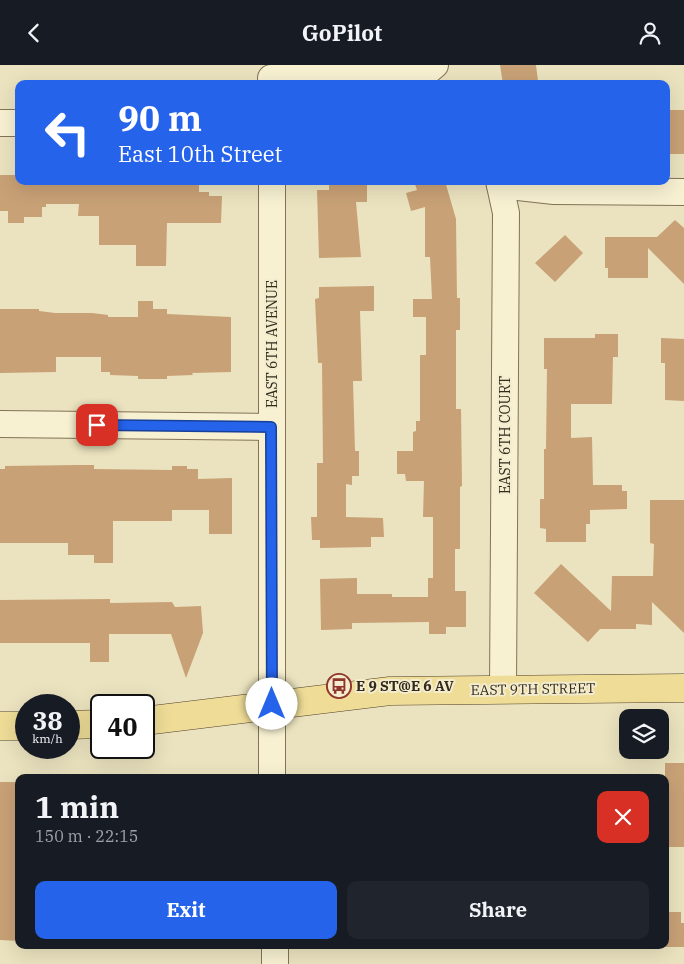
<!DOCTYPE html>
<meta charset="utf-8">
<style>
body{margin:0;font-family:"IBM Plex Serif",serif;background:#20242c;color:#f1f3f6;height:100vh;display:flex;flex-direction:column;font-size:19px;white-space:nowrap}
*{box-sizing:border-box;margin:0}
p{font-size:16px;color:#9ea1a6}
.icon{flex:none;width:28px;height:28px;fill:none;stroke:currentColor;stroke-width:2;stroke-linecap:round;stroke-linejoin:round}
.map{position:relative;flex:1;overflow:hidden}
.side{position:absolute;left:15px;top:709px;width:654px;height:175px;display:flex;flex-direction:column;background:#171b24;border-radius:10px;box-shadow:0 5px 20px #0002}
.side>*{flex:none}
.guide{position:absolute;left:15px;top:15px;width:655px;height:105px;border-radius:10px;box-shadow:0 5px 20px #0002;background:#2563eb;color:#fff;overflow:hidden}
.controls{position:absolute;left:619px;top:644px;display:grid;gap:10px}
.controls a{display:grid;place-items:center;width:50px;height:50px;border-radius:10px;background:#171b24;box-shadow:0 5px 20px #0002;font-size:25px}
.speed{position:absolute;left:15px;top:629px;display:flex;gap:10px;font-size:25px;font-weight:700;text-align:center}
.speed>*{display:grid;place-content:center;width:65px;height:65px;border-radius:50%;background:#171b24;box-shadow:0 5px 20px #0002;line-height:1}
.speed small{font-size:12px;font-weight:400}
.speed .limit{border:2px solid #111;border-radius:8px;background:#fff;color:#111}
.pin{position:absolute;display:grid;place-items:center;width:42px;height:42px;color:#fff;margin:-21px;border-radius:10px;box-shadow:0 2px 8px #0006}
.me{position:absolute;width:55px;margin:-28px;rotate:0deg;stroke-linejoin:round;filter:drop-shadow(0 0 4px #0008)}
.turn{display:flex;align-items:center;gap:18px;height:105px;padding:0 20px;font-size:22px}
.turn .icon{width:65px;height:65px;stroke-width:2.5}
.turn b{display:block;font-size:35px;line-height:42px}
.round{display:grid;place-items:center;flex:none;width:52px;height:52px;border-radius:10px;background:#20242c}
.headline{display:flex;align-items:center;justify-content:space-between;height:85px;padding:0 20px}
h1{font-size:30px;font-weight:700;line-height:38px}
.cta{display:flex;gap:10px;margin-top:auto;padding:10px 20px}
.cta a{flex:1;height:58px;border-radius:10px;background:#2563eb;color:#fff;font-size:20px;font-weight:700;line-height:58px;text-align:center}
.cta a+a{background:#20242c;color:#f1f3f6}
header{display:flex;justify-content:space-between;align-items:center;height:65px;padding:0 20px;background:#171b24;font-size:22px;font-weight:700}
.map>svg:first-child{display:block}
</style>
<header><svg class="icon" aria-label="back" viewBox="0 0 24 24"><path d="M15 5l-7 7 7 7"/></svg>GoPilot<svg class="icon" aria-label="person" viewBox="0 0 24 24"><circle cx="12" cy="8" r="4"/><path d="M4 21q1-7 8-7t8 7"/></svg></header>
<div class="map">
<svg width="684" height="899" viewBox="0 0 684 899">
<rect width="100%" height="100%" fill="#ebe3bf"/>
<g fill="#c8a176">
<polygon points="500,0 536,0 538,16 525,19 503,19"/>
<rect x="666" y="45" width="18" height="44"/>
<polygon points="0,110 19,110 19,116 34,116 34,119 69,120 69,116 199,116 199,127 209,127 209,131 222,131 221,158 167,158 166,201 136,201 136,180 99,180 99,151 78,151 79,139 46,139 46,142 42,142 42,152 24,152 24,158 8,158 8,146 0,146"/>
<polygon points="329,116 367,116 367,137 356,137 361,192 319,193 317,125 329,125"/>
<polygon points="414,116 445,116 456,154 457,233 460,233 460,265 456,265 456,344 461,344 462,421 460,422 460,484 455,484 455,526 466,526 466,562 446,562 446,569 429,569 429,557 352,558 352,564 321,565 320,514 357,513 357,529 392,529 392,532 428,532 428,513 433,513 433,452 423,452 424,416 406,416 405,409 397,409 397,386 413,386 413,367 416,366 416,356 420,356 420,290 426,290 426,252 413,252 413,234 432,234 430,192 425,192 425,142 411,146 406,128 417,125"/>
<polygon points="675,155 684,163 684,219 648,183 648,213 608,213 608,203 605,203 605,172 657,172"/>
<polygon points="565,170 583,188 555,217 535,198"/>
<polygon points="374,221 374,246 360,246 362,316 353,316 355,386 359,386 359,411 352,411 352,420 346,419 346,452 383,453 384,472 371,472 371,482 320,483 320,475 312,475 311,452 317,452 317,398 323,398 322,298 318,298 315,234 319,233 319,222"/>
<polygon points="138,236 153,236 153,244 167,244 167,249 231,252 231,307 192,308 193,310 167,311 167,314 138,314 138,311 110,310 110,307 101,307 101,292 56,292 56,307 0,308 0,244 39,244 39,246 55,248 92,248 108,250 108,252 138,252"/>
<polygon points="595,269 618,269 618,292 613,292 612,339 571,339 571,373 592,372 593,420 622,420 622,426 627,426 627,444 590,445 590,459 586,459 586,477 546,477 546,464 540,463 540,434 544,434 544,384 546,384 547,304 544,304 544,273 595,273"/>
<polygon points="661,273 684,274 684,336 665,335 665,298 661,298"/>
<polygon points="78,400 94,400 94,404 172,405 172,401 187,401 187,404 198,404 198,414 232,413 232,469 209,469 209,445 172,445 172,456 113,456 113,498 94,498 94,490 68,490 68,478 0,478 0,404 5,404 5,401"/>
<polygon points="650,435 684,435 684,568 652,537 652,560 636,559 636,564 600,564 588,577 534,528 561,499 611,546 612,511 653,511 654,479 650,478"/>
<polygon points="110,534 110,538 172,537 175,542 201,541 203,568 186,613 171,569 109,569 109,597 90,597 90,578 0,578 0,535"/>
<rect x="665" y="698" width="19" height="84"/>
<polygon points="0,717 18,717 19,876 0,875"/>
<polygon points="665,847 681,847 681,858 684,858 684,882 665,882"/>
</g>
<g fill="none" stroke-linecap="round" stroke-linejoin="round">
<defs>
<g id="minor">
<polyline points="271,13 382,11 429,5 435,0"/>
<polyline points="0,58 19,58"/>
<polyline points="272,116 272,712"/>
<polyline points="499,116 506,148 503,624"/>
<polyline points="500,120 554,126 684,127"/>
<polyline points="0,359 271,362"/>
<polyline points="275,880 275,899"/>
</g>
<g id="major">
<polyline points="144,656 390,626 684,623"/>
<polyline points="69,660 101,659"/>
<polyline points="0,661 26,661"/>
</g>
</defs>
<use href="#minor" stroke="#837358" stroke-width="28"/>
<use href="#major" stroke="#51412d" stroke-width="29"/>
<use href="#minor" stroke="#f7f0d1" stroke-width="26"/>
<use href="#major" stroke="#eedc97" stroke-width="28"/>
</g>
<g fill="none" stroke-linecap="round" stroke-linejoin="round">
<defs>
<polyline id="route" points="97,360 271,362 272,639"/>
</defs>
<use href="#route" stroke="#184099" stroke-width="12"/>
<use href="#route" stroke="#2563eb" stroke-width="9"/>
</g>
<defs>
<symbol id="bus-ring" viewBox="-11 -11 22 22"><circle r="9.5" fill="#f3ecce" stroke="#8f352b" stroke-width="1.5"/><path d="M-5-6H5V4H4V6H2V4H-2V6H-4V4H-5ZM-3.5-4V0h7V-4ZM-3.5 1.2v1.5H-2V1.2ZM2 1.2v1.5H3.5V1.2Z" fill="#8f352b"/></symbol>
</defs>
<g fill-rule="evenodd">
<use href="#bus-ring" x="325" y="607" width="28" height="28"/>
</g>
<g text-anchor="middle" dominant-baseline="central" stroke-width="4" stroke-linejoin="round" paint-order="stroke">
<g font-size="14" fill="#332a1c" stroke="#f3ecce">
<text transform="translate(272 279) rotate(-90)">EAST 6TH AVENUE</text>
<text transform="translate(505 370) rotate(-90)">EAST 6TH COURT</text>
<text transform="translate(533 624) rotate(-1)">EAST 9TH STREET</text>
</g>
<g font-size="14" font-weight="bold" fill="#332a1c" stroke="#f3ecce" text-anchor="start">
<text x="356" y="621">E 9 ST@E 6 AV</text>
</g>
</g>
</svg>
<div class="controls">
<a><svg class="icon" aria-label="layers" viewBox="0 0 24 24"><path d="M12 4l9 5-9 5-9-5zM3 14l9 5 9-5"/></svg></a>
</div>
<div class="speed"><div>38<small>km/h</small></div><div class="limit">40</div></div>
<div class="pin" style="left:97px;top:360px;background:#d93025"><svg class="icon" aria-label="arrive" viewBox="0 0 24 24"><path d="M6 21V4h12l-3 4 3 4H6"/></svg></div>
<svg class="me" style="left:272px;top:639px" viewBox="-20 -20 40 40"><circle r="19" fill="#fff"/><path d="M0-13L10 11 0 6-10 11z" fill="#2563eb"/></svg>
<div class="guide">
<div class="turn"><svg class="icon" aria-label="left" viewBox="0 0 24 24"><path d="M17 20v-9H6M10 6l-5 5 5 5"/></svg><div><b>90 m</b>East 10th Street</div></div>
</div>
<section class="side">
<div class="headline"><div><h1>1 min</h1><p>150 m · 22:15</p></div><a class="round" style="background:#d93025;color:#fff"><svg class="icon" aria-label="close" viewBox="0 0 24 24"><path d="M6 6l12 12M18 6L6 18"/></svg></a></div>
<div class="cta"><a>Exit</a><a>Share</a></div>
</section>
</div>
